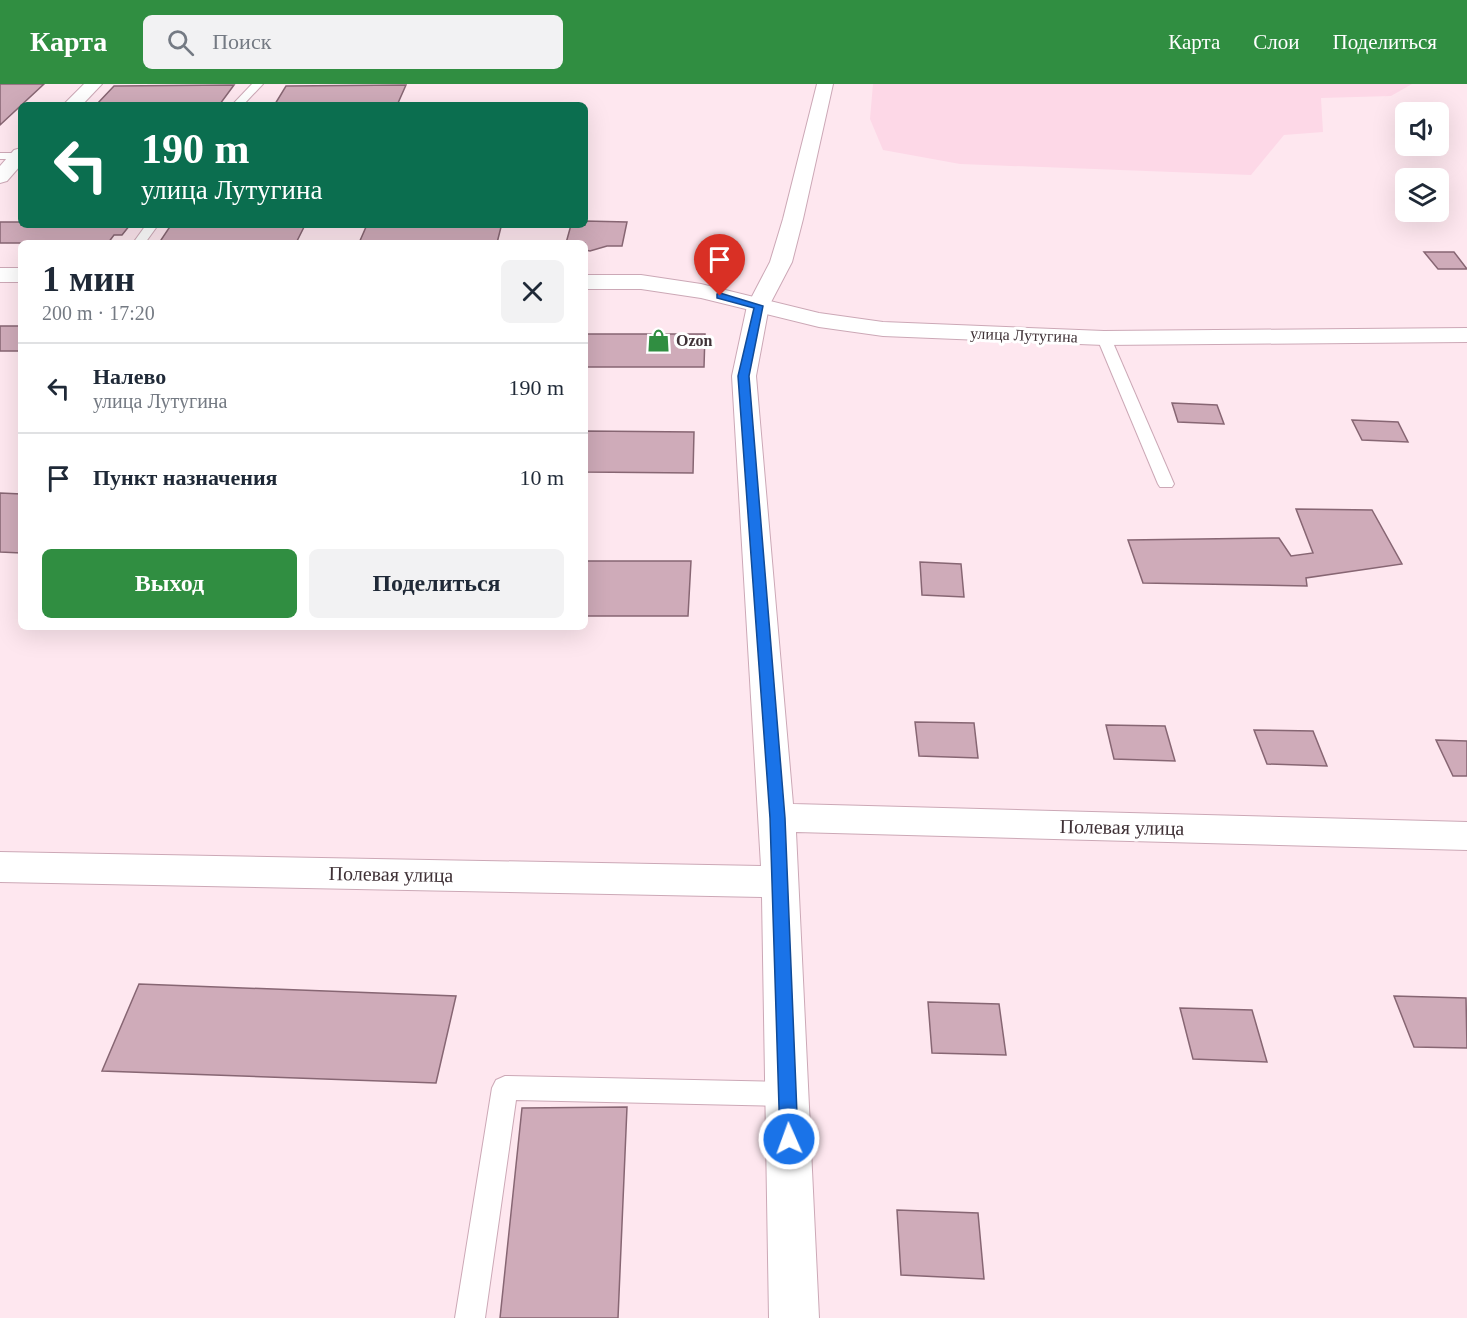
<!DOCTYPE html>
<html lang="ru">
<meta charset="utf-8">
<style>
body{margin:0;font-family:Georgia,serif;background:#f2f2f3;color:#1f2937;height:100vh;display:flex;flex-direction:column;font-size:22px;white-space:nowrap}
*{box-sizing:border-box;margin:0}
p{font-size:20px;color:#747a83}
.icon{flex:none;width:33px;height:33px;fill:none;stroke:currentColor;stroke-width:2;stroke-linecap:round;stroke-linejoin:round}
.map{position:relative;flex:1;overflow:hidden}
.sheet{position:absolute;left:18px;top:156px;width:570px;height:390px;display:flex;flex-direction:column;background:#fff;border-radius:9px;box-shadow:0 6px 24px #0002}
.sheet>*{flex:none}
.top-card{position:absolute;left:18px;top:18px;width:570px;height:126px;border-radius:9px;box-shadow:0 6px 24px #0002;background:#0b6e4f;color:#fff;overflow:hidden}
.fabs{position:absolute;left:1395px;top:18px;display:grid;gap:12px}
.fabs a{display:grid;place-items:center;width:54px;height:54px;border-radius:9px;background:#fff;box-shadow:0 6px 24px #0002;font-size:30px}
.pin{position:absolute;display:grid;place-items:center;width:51px;height:51px;color:#fff;margin:-62px -26px;border-radius:50% 50% 50% 0;rotate:-45deg;box-shadow:0 0 6px #0007}
.pin .icon{rotate:45deg}
.me{position:absolute;width:66px;margin:-33px;rotate:358deg;stroke-linejoin:round;filter:drop-shadow(0 0 4px #0008)}
.turn{display:flex;align-items:center;gap:21px;height:126px;padding:0 24px;font-size:27px}
.turn .icon{width:78px;height:78px;stroke-width:2.5}
.turn b{display:block;font-size:42px;line-height:51px}
.round{display:grid;place-items:center;flex:none;width:63px;height:63px;border-radius:9px;background:#f2f2f3}
.head{display:flex;align-items:center;justify-content:space-between;height:102px;padding:0 24px}
h1{font-size:36px;font-weight:600;line-height:45px}
.button{display:flex;gap:12px;margin-top:auto;padding:12px 24px}
.button a{flex:1;height:69px;border-radius:9px;background:#308e41;color:#fff;font-size:24px;font-weight:600;line-height:69px;text-align:center}
.button a+a{background:#f2f2f3;color:#1f2937}
ul{padding:0;list-style:none}
li{display:flex;align-items:center;gap:18px;height:90px;padding:0 24px;border-top:2px solid #e0e1e3}
li div{flex:1}
li b{display:block;font-size:22px}
li em{font-style:normal}
header{display:flex;align-items:center;gap:36px;box-sizing:border-box;height:84px;padding:0 30px;background:#308e41;color:#fff}
header strong{font-size:28px}
nav{display:flex;gap:33px;margin-inline-start:auto;font-size:21px}
.search{width:420px;height:54px;background:#f2f2f3;display:flex;align-items:center;gap:15px;box-sizing:border-box;padding:0 21px;border-radius:9px;color:#747a83;font-size:22px}
.map>svg:first-child{display:block}
</style>
<header>
<strong>Карта</strong>
<div class="search"><svg class="icon" aria-label="search" viewBox="0 0 24 24"><circle cx="10" cy="10" r="6"/><path d="M15 15l6 6"/></svg>Поиск</div>
<nav><a>Карта</a><a>Слои</a><a>Поделиться</a></nav>
</header>
<div class="map">
<svg width="1467" height="1234" viewBox="0 0 1467 1234">
<rect width="100%" height="100%" fill="#fee7ef"/>
<polygon fill="#fdd8e7" points="873,0 1412,0 1391,12 1321,14 1323,48 1284,51 1251,91 960,80 883,66 870,35"/>
<g fill="#cfabb9" stroke="#876673" stroke-width="1.5">
<polygon points="0,0 44,0 0,41"/>
<polygon points="234,1 220,20 97,20 114,2"/>
<polygon points="406,1 398,19 275,20 286,2"/>
<polygon points="585,137 627,138 622,162 607,162 590,167 585,166 585,159 566,159 571,141 585,141"/>
<polygon points="0,138 21,138 21,141 130,141 122,151 114,151 108,159 0,159"/>
<polygon points="171,141 305,141 296,159 159,159"/>
<polygon points="366,143 501,143 497,159 359,159"/>
<polygon points="1424,168 1454,168 1467,185 1438,185"/>
<rect x="0" y="242" width="21" height="25"/>
<polygon points="585,250 705,250 704,283 585,283"/>
<polygon points="1172,319 1217,321 1224,340 1178,338"/>
<polygon points="1352,336 1398,338 1408,358 1362,356"/>
<polygon points="585,347 694,348 693,389 585,388"/>
<polygon points="0,409 21,410 21,469 0,468"/>
<polygon points="1296,425 1372,426 1402,480 1306,494 1307,502 1143,499 1128,456 1279,454 1291,472 1313,469"/>
<polygon points="585,477 691,477 688,532 585,532"/>
<polygon points="920,478 961,480 964,513 922,511"/>
<polygon points="915,638 974,639 978,674 919,672"/>
<polygon points="1106,641 1165,642 1175,677 1114,675"/>
<polygon points="1254,646 1313,647 1327,682 1267,680"/>
<polygon points="1436,656 1467,657 1467,692 1453,692"/>
<polygon points="139,900 456,912 436,999 102,987"/>
<polygon points="1394,912 1466,914 1467,964 1414,963"/>
<polygon points="928,918 999,920 1006,971 932,969"/>
<polygon points="1180,924 1252,926 1267,978 1193,975"/>
<polygon points="627,1023 618,1234 500,1234 522,1024"/>
<polygon points="897,1126 978,1129 984,1195 901,1191"/>
</g>
<g fill="none" stroke-linecap="round" stroke-linejoin="round">
<defs>
<g id="service">
<polygon points="252,0 263,0 243,21 232,21"/>
<rect x="0" y="69" width="21" height="6"/>
<polygon points="146,141 158,141 145,159 133,159"/>
<polygon points="1104,250 1111,254 1174,400 1172,403 1160,403 1158,400 1097,254"/>
<polygon points="505,992 788,998 797,1002 801,1010 797,1018 788,1022 516,1016 485,1234 455,1234 492,1004 496,996"/>
</g>
<g id="minor">
<polygon points="84,0 102,0 82,21 63,21"/>
<polygon points="817,0 833,0 803,135 792,178 769,222 756,292 793,720 1467,738 1467,766 796,748 819,1234 769,1234 762,813 0,798 0,768 761,782 732,292 747,222 770,178 783,135"/>
<polygon points="21,64 21,81 7,97 0,99 0,82 14,66"/>
</g>
<g id="secondary">
<rect x="0" y="184" width="21" height="14"/>
<polygon points="585,191 641,191 701,200 819,229 883,238 1104,247 1467,244 1467,258 1104,261 883,252 819,243 701,214 641,205 585,205"/>
</g>
</defs>
<use href="#service" stroke="#cca8b6" stroke-width="2"/>
<use href="#minor" stroke="#cca8b6" stroke-width="2"/>
<use href="#secondary" stroke="#cca8b6" stroke-width="2"/>
<use href="#service" fill="#fff" fill-rule="evenodd"/>
<use href="#minor" fill="#fff" fill-rule="evenodd"/>
<use href="#secondary" fill="#fff" fill-rule="evenodd"/>
</g>
<polygon fill="#1a73e8" stroke="#114b97" stroke-width="1.5" points="720,209 763,222 749,292 785,734 798,1055 795,1061 789,1064 782,1061 780,1055 770,734 738,292 754,224 717,214 717,210"/>
<defs>
<symbol id="shop-bare" viewBox="-9 -9 18 18"><path d="M-5-2.5h2.3a2.7 3.5 0 0 1 5.4 0H5L5.5 6h-11ZM-1.5-2.5h3a1.5 2.3 0 0 0-3 0Z" fill="#308e41" stroke="#fff" stroke-width="2.5" paint-order="stroke"/></symbol>
</defs>
<g fill-rule="evenodd">
<use href="#shop-bare" x="642" y="240" width="33" height="33"/>
</g>
<g text-anchor="middle" dominant-baseline="central" stroke-width="6" stroke-linejoin="round" paint-order="stroke">
<g font-size="16" fill="#3f3136" stroke="#fff">
<text transform="translate(1024 251) rotate(2)">улица Лутугина</text>
</g>
<g font-size="16" font-weight="bold" fill="#3f3136" stroke="#fff" text-anchor="start">
<text x="676" y="256">Ozon</text>
</g>
<g font-size="20" fill="#3f3136" stroke="#fff">
<text transform="translate(1122 743) rotate(1)">Полевая улица</text>
<text transform="translate(391 790) rotate(1)">Полевая улица</text>
</g>
</g>
</svg>
<div class="fabs">
<a><svg class="icon" aria-label="sound" viewBox="0 0 24 24"><path d="M4 9h4l5-4v14l-5-4H4zM17 9q2 3 0 6"/></svg></a>
<a><svg class="icon" aria-label="layers" viewBox="0 0 24 24"><path d="M12 4l9 5-9 5-9-5zM3 14l9 5 9-5"/></svg></a>
</div>
<div class="pin" style="left:720px;top:212px;background:#d93025"><svg class="icon" aria-label="arrive" viewBox="0 0 24 24"><path d="M6 21V4h12l-3 4 3 4H6"/></svg></div>
<svg class="me" style="left:789px;top:1055px" viewBox="-20 -20 40 40"><circle r="17" fill="#1a73e8" stroke="#fff" stroke-width="3"/><path d="M0-11L8 9 0 5-8 9z" fill="#fff"/></svg>
<div class="top-card">
<div class="turn"><svg class="icon" aria-label="left" viewBox="0 0 24 24"><path d="M17 20v-9H6M10 6l-5 5 5 5"/></svg><div><b>190 m</b>улица Лутугина</div></div>
</div>
<section class="sheet">
<div class="head"><div><h1>1 мин</h1><p>200 m · 17:20</p></div><a class="round"><svg class="icon" aria-label="close" viewBox="0 0 24 24"><path d="M6 6l12 12M18 6L6 18"/></svg></a></div>
<ul>
<li><svg class="icon" aria-label="left" viewBox="0 0 24 24"><path d="M17 20v-9H6M10 6l-5 5 5 5"/></svg><div><b>Налево</b><p>улица Лутугина</p></div><em>190 m</em></li>
<li><svg class="icon" aria-label="arrive" viewBox="0 0 24 24"><path d="M6 21V4h12l-3 4 3 4H6"/></svg><div><b>Пункт назначения</b></div><em>10 m</em></li>
</ul>
<div class="button"><a>Выход</a><a>Поделиться</a></div>
</section>
</div>
